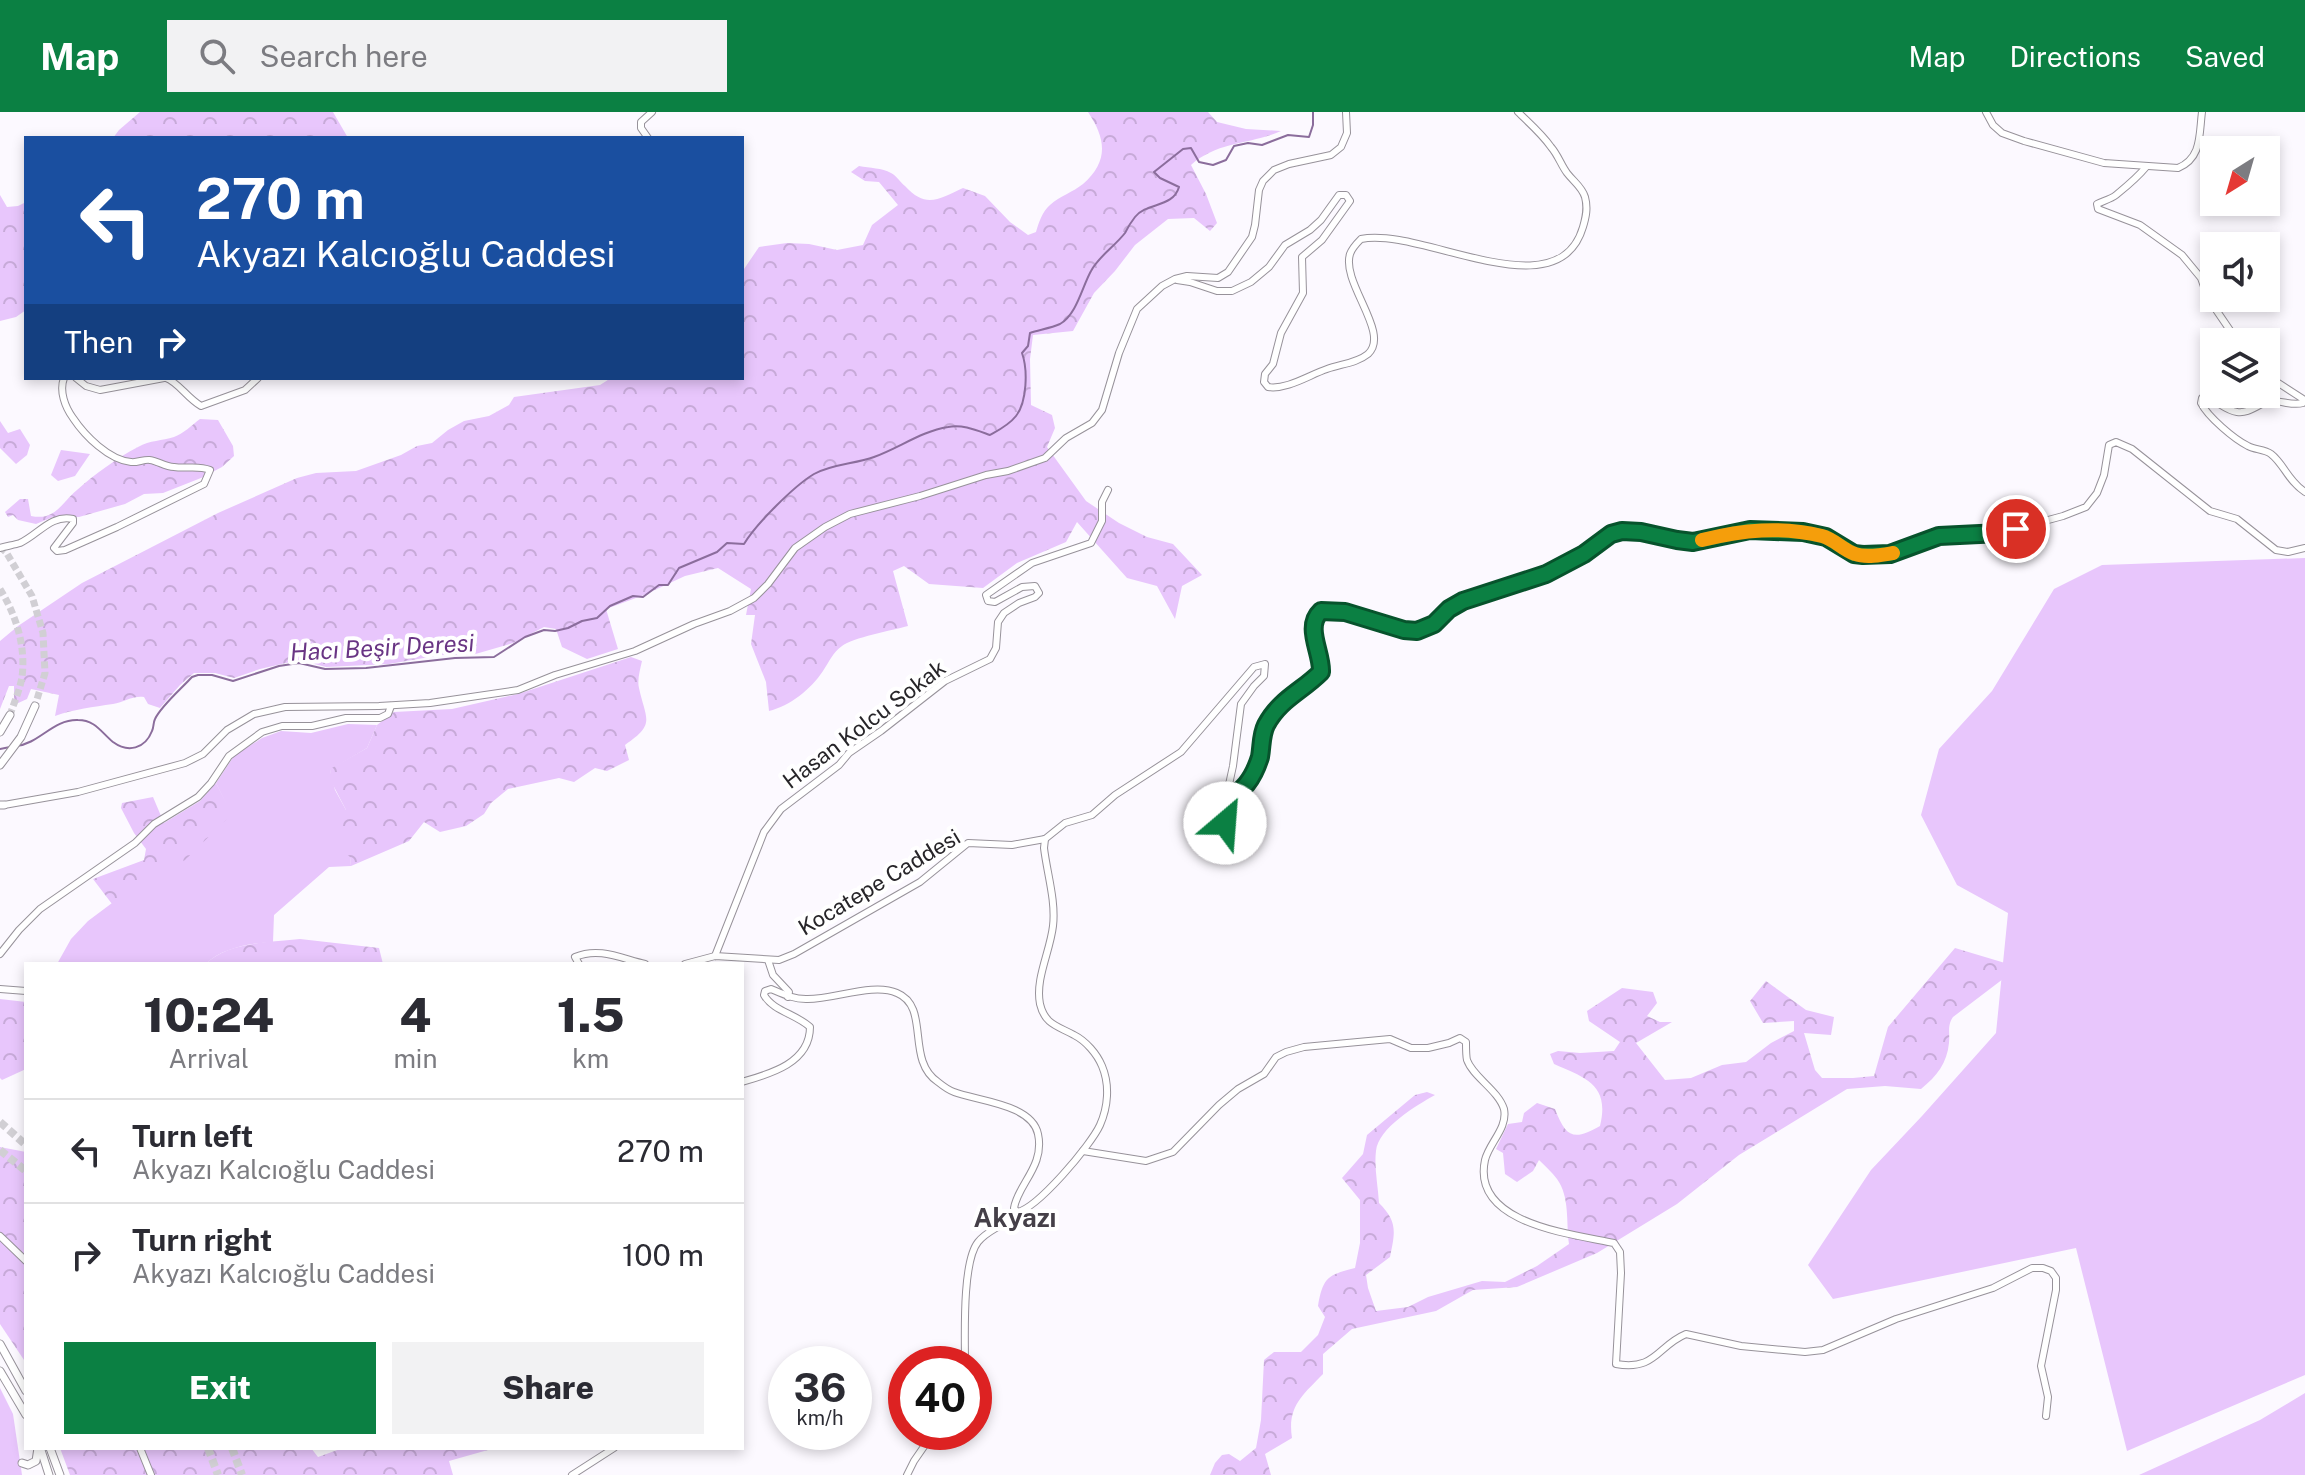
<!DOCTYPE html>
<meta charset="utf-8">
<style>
body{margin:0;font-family:"Public Sans",sans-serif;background:#f2f2f3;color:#2b2b33;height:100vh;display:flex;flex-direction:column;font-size:30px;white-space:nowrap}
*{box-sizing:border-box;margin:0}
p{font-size:26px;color:#7c7c81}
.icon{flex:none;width:44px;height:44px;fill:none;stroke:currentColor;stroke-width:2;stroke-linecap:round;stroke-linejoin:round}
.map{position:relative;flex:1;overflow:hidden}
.panel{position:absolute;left:24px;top:850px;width:720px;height:488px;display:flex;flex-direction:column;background:#fff;border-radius:0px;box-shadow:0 4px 12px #0003}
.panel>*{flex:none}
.banner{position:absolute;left:24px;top:24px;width:720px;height:244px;border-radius:0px;box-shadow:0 4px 12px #0003;background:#1a4fa0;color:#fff;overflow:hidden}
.needle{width:52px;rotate:217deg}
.buttons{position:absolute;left:2200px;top:24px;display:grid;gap:16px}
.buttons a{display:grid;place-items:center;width:80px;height:80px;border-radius:0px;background:#fff;box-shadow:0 4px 12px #0003;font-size:40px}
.speed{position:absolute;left:768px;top:1234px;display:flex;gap:16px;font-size:40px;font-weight:700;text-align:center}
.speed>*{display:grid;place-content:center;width:104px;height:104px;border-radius:50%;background:#fff;box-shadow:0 4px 12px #0003;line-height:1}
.speed small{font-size:20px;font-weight:400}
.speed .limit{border:12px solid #d22;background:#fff;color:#111}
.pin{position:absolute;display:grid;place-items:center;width:68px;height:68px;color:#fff;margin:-34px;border:4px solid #fff;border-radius:50%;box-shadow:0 2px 8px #0007}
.me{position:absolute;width:88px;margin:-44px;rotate:27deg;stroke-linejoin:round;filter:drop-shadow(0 0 6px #0008)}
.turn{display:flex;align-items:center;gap:28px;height:168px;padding:0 40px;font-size:36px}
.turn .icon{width:104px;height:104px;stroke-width:2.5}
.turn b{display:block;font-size:56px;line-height:68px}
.then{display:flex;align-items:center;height:76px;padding:0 40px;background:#0003;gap:16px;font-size:30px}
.eta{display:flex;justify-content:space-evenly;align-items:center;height:136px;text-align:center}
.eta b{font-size:48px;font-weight:800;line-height:56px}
.button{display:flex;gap:16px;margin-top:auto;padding:16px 40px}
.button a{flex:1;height:92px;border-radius:0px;background:#0b8043;color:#fff;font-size:32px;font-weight:800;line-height:92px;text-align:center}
.button a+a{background:#f2f2f3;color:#2b2b33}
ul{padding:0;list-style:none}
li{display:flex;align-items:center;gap:24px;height:104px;padding:0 40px;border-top:2px solid #e1e1e2}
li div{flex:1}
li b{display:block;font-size:30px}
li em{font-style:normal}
header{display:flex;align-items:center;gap:48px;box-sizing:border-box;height:112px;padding:0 40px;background:#0b8043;color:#fff}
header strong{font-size:38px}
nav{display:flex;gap:44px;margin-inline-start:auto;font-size:28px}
.search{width:560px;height:72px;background:#f2f2f3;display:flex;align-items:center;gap:20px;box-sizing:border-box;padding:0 28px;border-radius:0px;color:#7c7c81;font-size:30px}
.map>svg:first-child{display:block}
</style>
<header>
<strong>Map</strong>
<div class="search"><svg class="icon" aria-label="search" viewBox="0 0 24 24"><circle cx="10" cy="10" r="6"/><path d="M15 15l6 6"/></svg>Search here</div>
<nav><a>Map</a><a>Directions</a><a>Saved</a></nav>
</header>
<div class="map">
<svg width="2305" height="1363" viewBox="0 0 2305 1363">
<defs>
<pattern id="forest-crowns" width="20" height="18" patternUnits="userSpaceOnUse" patternTransform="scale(2)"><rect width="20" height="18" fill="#e8c6fc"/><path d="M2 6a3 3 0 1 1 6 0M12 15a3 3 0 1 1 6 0" fill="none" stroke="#c7aad8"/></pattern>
</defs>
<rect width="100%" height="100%" fill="#fcf9ff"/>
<g fill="#e8c6fc">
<polygon points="2305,446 2305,1263 2127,1339 2076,1136 1833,1187 1808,1153 1871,1058 1922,1004 1996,921 2008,801 1957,773 1921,703 1939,637 1992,579 2054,477 2102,453"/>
<path d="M348,612L377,613L367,636L330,658L335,678L346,698L351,754L329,755L274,803L273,830C251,831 221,836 206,852H57L71,827L88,809L231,702L216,671L234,644L262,626L281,619L311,621Z"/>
<polygon points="0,1276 13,1302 22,1363 0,1363"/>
<polygon points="2305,1281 2305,1363 2139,1363 2260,1308"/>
</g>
<g fill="url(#forest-crowns)">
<polygon points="140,0 333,0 348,26 113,26 119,18"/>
<path d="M1088,0H1208L1217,10L1246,17L1281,19C1250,33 1218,29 1191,53L1206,82L1217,111L1210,119L1194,106L1168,107L1135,133L1115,159L1094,181L1073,219L1033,223L1030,247L1031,293L1052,303L1055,316L1047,335L1086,389L1119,411L1147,425L1173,432L1202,463L1182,474L1175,507L1157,474L1127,466L1077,410L1066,430L1017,451L983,476L929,472L904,454L893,459L908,514C893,518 852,526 842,534C833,540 829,550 823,559C811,577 790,594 769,599L766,570L751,532L755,503H746L751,477L718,456L685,464L644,483L606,497L618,537L587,547L562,535L556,517L544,515L513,531L472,543H441L389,552L326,555L299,548L260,557L234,566L215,561H194L180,573L160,596L148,592L144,585C134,583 124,590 113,592C93,595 75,597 55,604L59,583L31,577L27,587L14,593V574H9L0,597V529L18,514L82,471L218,401L297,366L316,361L356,359L401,343L417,334L432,331L448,318L464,309L489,304L509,293L514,285L600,273L611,266H742V160L759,135L787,131L809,132L837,138L863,133L872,113L898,93L879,70L865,69L851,60L859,54C870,56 882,56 891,61C897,64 900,70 905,74C926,97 939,87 963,76L985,84L1010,110L1028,123L1036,120C1039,110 1042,100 1050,93C1060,84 1073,80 1083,72C1109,49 1106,27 1088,0Z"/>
<polygon points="0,83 7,95 18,94 26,90 26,198 16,205 0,209"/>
<path d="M200,307L218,308L233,334L234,344L222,355L201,366L163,381L144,382L125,392L79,405H53L36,412L18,408L13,403L8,405L5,400L20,387H28L31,404C56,409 61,391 77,378C95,362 117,346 138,335C150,328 162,329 174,325C183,322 192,313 200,307Z"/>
<polygon points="0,309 8,321 20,317 30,333 27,343 16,352 0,336"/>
<polygon points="61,338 90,342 75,364 58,369 51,363"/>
<path d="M631,545L642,549C640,558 637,568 639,576C646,608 656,612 625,633L629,648L607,659L595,656L574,670L559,666L508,677L491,691L484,702L466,714L440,720L424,710L409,729L351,754L350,745L342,738L339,711L346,698L331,669L330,657L367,636L377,613L394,600L452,597L518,582Z"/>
<polygon points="216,671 232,702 185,748 112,792 93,767 144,748 146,737 134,721 121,696 122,691 153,685 164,711 200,689"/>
<path d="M300,827L379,836L383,852H206C226,830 272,830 300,827Z"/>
<path d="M1955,836L2005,851L2011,858L2003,867L1953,905C1947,914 1950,920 1949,931C1947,951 1937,964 1921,977L1885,974L1847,977L1739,1043L1677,1092L1597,1141L1517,1175L1473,1178L1436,1199L1352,1217L1323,1242V1262C1303,1283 1287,1294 1292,1326L1265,1342L1271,1363H1210L1215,1351L1222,1343L1229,1342L1240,1349L1256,1336L1261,1308L1264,1248L1274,1240H1301L1318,1223L1325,1205L1318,1194C1323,1165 1328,1163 1355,1156L1360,1131V1088L1342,1066L1363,1042L1367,1023L1415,983L1427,980L1435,983C1417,993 1378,1016 1376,1039C1374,1055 1378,1074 1379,1091C1398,1110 1395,1120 1390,1145L1366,1163L1368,1176L1376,1199L1408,1195L1428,1185L1482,1169L1505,1170L1537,1154L1569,1132C1566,1110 1570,1085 1557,1067C1552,1060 1545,1054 1539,1048L1533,1059L1517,1070L1505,1062L1503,1041L1496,1037L1508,1012L1522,1010L1524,1001L1537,991L1555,997C1566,1026 1574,1029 1600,1014C1610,973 1586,966 1554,952L1550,942L1558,939L1580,941L1614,939L1620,930L1589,909L1587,899L1622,876L1653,880L1657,891L1647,904L1660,910H1672L1636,931L1665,968L1691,966L1722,953L1746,950L1771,931L1794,919V909L1763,911L1750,889L1766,869L1806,898L1834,905L1831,923L1804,921L1815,958L1822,966H1853L1874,964L1888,915Z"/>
<polygon points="0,887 26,890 26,957 2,968 0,966"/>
<polygon points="0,1035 26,1040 26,1251 0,1212"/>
<polygon points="60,1336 311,1336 318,1345 343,1336 495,1336 449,1349 453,1363 70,1363"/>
</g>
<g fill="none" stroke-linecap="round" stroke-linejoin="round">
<g stroke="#8b6d9c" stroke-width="2">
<path d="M16,634C39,632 53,607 78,608C95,608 101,620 113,630C128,641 145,637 152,619C154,615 153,611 155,607C161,594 182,576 192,565L198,563H212L233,569L279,554L299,551L325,557L366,556L455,546L494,545L525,525L544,518L555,519L568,516L582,509L597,506L610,494L633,484L643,485L659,473H668L679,456L717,440L727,431L744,432C756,412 794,374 814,362C832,352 855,352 874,345C899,336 922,319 948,315C962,312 976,318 990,323C999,318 1009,313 1016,304C1027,290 1028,258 1022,241L1028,234L1030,221C1039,218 1051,216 1060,212C1077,202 1082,175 1091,159C1099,144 1115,134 1125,121C1128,115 1131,110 1135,105C1147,90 1173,96 1179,75L1160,66L1154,60L1183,37L1191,36L1199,50L1213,53L1226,48L1234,34L1248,31L1262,33L1288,23L1309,25L1313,13V0"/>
<polyline points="0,637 10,635"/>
</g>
<g stroke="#d1cfd4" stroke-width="7" stroke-dasharray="7 3.5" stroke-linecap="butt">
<polyline points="0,435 6,440 32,484 43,521 45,561 35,594"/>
<path d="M0,477C16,503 26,534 22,565C20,577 14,591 10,603"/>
</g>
<g stroke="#d1cfd4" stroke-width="8" stroke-dasharray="8 4" stroke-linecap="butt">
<polyline points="0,1010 26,1033"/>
<polyline points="0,1038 26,1059"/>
<polyline points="208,1336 218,1363"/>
<polyline points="232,1336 242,1363"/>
</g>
<defs>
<g id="tertiary">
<path d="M1986,0L1993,13L2002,21L2024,29L2104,51L2178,56C2202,46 2199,23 2202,0"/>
<polyline points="648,26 641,16 641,10 652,0"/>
<path d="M2146,55C2137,66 2127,74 2116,83C2111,87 2103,89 2097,92L2098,97L2140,113L2182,143L2201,166L2208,186L2238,230"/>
<path d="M1177,168L1190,170L1217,179H1232L1251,170L1269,155L1285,133L1310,118L1321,108L1339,83H1346L1350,89L1322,128L1302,145L1303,181L1281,221L1273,252L1265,262L1264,270L1268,275C1287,278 1309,263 1327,257C1341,252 1357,251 1368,242C1391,221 1341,171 1350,142C1352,136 1357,131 1361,127C1420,114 1558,201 1583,115C1586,105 1588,96 1585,85C1582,75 1574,70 1567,61C1561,53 1558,43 1551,35C1542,22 1529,11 1518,0"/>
<path d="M2266,263L2303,287V291C2292,294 2283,289 2272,289C2259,290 2251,302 2237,300C2223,298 2215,285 2202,286L2201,291C2208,305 2234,327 2248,334C2255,338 2264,337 2271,342C2284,352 2288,369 2305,380"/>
<polyline points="76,266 86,274 100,278 164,266"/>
<path d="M166,266C178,270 187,286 201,294L245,278L258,266"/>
<path d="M0,436C6,434 14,433 20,431C38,423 51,402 73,407V411L54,436L57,439L65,438L117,415L204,372L210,358C198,353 187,357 174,355C165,355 158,349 150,348C144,347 137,351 131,350C109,348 85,324 73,306C65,295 59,279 64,266"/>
<polyline points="1219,738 1230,685"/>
<polyline points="715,844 764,720 781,697 839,653 849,641 881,619 945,569 990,547 996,536 998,510 1004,501 1019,491 1035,485 1039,481 1035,474 1022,475 995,490 988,489 986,483 1032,451 1091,431 1102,409 1102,390 1108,378"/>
<polyline points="768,848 773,863 789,880 788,885"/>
<path d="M742,970C770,962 810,951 810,915C796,902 773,899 764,883L765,879L771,877C783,882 793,887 806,887C833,888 873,870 897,881C931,895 905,948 938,970C943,974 948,978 954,980C977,989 1032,992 1038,1022C1045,1054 1018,1072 1014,1096L1017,1100"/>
<path d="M1083,1039L1146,1049L1173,1040L1219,993L1238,977L1264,962L1276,945L1286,940L1304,935L1390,927L1411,936H1428L1449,931L1460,926L1466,930C1466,935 1466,944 1467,948C1473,965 1498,978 1504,997C1508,1016 1489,1031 1485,1048C1471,1112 1572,1122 1614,1131L1620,1140L1621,1161L1616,1252C1656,1259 1657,1234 1686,1222L1741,1234L1805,1240L1823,1238L1896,1207L1993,1176L2032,1156H2043L2051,1159L2056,1166V1178L2041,1254L2048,1285L2046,1304"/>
<polyline points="0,1124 26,1149"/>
<path d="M965,1252C965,1225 962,1150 978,1130C988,1117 1004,1115 1017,1100C1037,1097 1091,1033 1100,1013C1108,995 1110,973 1102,954C1097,942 1086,929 1074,923C1058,914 1045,913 1040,892C1035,867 1050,840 1053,814C1056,789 1047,761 1044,736L1045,727"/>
<polyline points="140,1336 151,1363"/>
<polyline points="572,1363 614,1336"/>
<polyline points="907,1363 914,1349 934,1320"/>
</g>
<g id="secondary">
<polyline points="4,693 78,680 185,651 203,642 227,618 254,602 285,595 379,594 430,591 518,578 555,563 635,539 694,512 730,499 754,486 768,472 795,436 825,415 850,402 920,384 986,363 1008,359 1045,346 1066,326 1092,311 1102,298 1119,241 1137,197 1162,174 1175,167 1187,164 1218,166 1228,160 1252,125 1255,113 1259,78 1263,69 1274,58 1289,52 1331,43 1341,35 1347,21 1346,0"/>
<polyline points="0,842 19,818 40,797 135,731 154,712 198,685 211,671 229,644 262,620 282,614 312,614 346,606 380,606 388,602 391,594"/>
<path d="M579,852L575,845C599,835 620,846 645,852"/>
<path d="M685,852L715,844L779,848L794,842L920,770L968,731L1012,733L1045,727L1065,711L1092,703L1115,683L1181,640L1254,555L1265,552L1264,564L1254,574L1241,592L1233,654L1228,677L1230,685C1264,670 1255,628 1272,602C1284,584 1306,575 1321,560C1321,540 1305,515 1321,499L1345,500L1404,518L1417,519L1434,512L1449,497L1463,489L1546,462L1584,442L1611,422L1622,419L1641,420L1693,430L1750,418L1803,420L1826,425L1854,442L1863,443L1890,442L1939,424L2000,421L2063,404L2086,395L2097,381L2104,363L2109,333L2116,330L2132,337L2210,399L2237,407L2276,438L2288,440L2305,436"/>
<polyline points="0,877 26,879"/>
</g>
<g id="primary">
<polyline points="0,620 10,603"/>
<polyline points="0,653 21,625 35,594"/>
<polyline points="0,693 4,693"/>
<polyline points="0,1232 26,1279"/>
<polyline points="0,1259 26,1303"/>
<polyline points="50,1336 60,1363"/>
<polyline points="41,1338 49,1363"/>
<polyline points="22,1351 28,1353 36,1349 38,1336"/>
</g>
</defs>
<use href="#tertiary" stroke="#97929a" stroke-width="8"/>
<use href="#secondary" stroke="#97929a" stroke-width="8"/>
<use href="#primary" stroke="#97929a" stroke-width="9"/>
<use href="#tertiary" stroke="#fff" stroke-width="6"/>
<use href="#secondary" stroke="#fff" stroke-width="6"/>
<use href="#primary" stroke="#fff" stroke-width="7"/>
</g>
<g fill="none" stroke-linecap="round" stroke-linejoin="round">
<defs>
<path id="route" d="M1225,711L1230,685C1246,678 1255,661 1260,645C1262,634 1261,623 1266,613C1280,587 1301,580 1321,560C1322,540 1304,515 1321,499L1345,500L1404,518L1417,519L1434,512L1449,497L1463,489L1546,462L1584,442L1611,422L1622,419L1641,420L1677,428L1693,430L1750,418L1803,420L1826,425L1854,442L1863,443L1890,442L1939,424L2000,421L2016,417"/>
</defs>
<use href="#route" stroke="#07532c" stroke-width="20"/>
<use href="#route" stroke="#0b8043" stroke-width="14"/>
<path stroke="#f59e0b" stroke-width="14" d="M1702,428C1743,418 1780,414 1822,424C1834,427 1843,438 1855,442C1866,446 1882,443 1893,441"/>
</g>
<g text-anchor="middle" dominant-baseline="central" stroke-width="8" stroke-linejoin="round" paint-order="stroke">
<g font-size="22" fill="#272529" stroke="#fff">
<text transform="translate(864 612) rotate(-37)">Hasan Kolcu Sokak</text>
<text transform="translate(879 770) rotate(-31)">Kocatepe Caddesi</text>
</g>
<g font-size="24" font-style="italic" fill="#693584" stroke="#fff">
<text transform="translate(382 535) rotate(-3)">Hacı Beşir Deresi</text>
</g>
<g font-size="26" font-weight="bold" fill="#454048" stroke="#fff">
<text x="1015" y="1105">Akyazı</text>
</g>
</g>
</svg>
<div class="buttons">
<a><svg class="needle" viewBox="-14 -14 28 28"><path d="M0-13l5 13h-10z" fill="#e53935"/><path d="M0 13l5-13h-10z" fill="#7c7c81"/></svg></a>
<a><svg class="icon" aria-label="sound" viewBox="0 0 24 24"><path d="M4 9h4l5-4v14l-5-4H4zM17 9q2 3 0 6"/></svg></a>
<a><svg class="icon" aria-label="layers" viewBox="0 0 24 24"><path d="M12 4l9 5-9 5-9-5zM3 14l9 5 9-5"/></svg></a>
</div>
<div class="speed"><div>36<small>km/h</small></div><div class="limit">40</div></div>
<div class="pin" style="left:2016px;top:417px;background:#d93025"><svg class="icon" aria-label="arrive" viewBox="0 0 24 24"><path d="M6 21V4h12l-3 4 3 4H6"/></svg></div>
<svg class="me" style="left:1225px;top:711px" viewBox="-20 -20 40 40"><circle r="19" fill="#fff"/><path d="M0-13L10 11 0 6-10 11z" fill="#0b8043"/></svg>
<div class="banner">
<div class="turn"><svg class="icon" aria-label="left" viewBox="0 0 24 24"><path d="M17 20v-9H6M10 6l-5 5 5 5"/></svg><div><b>270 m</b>Akyazı Kalcıoğlu Caddesi</div></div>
<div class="then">Then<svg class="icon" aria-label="right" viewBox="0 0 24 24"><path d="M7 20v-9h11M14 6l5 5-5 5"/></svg></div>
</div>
<section class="panel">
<div class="eta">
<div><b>10:24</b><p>Arrival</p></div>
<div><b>4</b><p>min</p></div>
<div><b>1.5</b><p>km</p></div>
</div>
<ul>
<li><svg class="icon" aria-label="left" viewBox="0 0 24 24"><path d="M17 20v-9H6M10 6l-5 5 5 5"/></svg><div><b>Turn left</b><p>Akyazı Kalcıoğlu Caddesi</p></div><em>270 m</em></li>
<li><svg class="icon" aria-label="right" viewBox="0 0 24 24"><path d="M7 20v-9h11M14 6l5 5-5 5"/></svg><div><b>Turn right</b><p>Akyazı Kalcıoğlu Caddesi</p></div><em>100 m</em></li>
</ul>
<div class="button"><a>Exit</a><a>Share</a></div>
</section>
</div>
